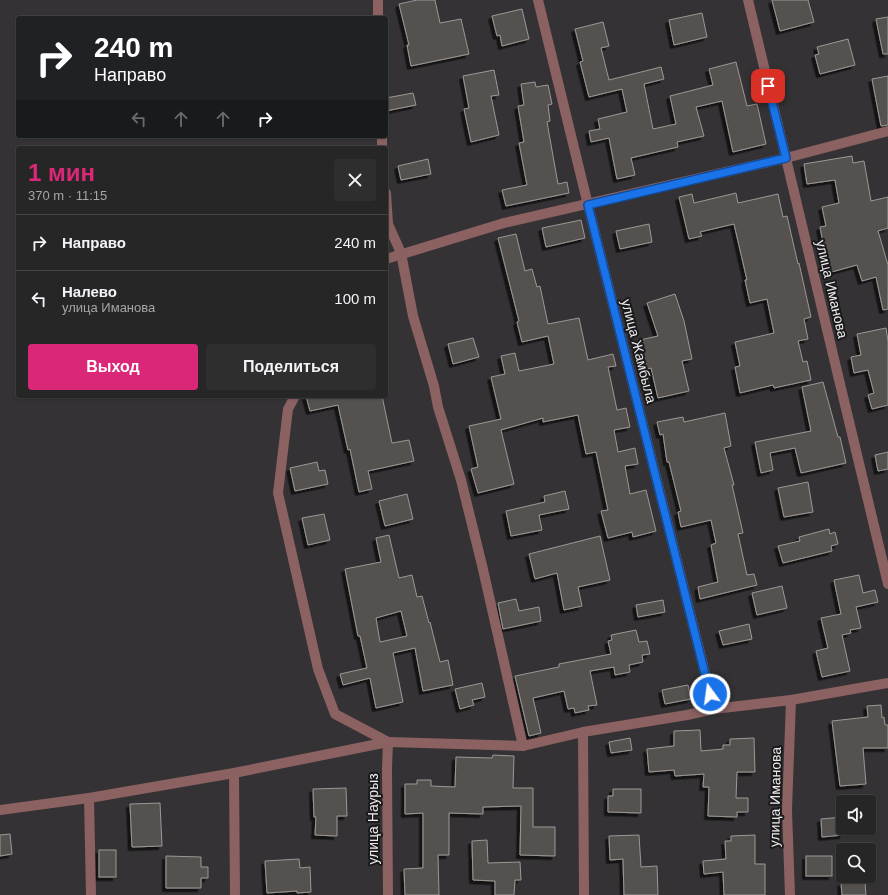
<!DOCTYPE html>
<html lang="ru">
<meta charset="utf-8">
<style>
body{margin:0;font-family:Helvetica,sans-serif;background:#2f2e2f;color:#f1f3f6;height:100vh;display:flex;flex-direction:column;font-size:15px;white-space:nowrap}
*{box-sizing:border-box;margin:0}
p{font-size:13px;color:#a4a5a7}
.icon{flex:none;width:22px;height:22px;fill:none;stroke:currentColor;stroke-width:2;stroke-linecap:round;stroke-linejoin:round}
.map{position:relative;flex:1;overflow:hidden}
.details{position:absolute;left:16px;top:146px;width:372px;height:252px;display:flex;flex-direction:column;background:#272627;border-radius:4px;box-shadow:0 1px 3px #0004,0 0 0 1px #434344}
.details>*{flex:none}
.guide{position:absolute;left:16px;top:16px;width:372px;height:122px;border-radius:4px;box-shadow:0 1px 3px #0004,0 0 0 1px #434344;background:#202124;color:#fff;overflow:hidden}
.tools{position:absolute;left:836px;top:795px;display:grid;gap:8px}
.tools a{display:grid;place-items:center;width:40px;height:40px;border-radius:4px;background:#272627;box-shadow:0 1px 3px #0004,0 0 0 1px #434344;font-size:20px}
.pin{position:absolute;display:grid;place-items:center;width:34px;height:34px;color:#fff;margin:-17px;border-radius:8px;box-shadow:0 2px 6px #0006}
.me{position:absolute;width:44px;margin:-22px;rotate:346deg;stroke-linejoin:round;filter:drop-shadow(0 0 3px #0008)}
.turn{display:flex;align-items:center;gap:14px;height:84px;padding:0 12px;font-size:18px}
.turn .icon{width:52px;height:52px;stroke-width:2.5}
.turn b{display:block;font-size:28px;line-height:34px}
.lanes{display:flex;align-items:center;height:38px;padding:0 12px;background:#0003;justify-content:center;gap:20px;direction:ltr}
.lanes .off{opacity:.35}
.round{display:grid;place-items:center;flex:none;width:42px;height:42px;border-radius:4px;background:#2f2e2f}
.overview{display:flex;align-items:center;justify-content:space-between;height:68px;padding:0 12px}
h1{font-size:24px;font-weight:700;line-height:30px;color:#db2777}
.action{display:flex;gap:8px;margin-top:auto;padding:8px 12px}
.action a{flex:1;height:46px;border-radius:4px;background:#db2777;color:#fff;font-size:16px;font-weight:700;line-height:46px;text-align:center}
.action a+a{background:#2f2e2f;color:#f1f3f6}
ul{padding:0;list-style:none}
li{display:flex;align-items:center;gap:12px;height:56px;padding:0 12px;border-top:1px solid #434344}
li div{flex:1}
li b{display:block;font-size:15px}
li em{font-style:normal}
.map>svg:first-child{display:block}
</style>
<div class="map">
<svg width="888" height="895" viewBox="0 0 888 895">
<defs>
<filter id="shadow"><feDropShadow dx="-3.5" dy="3.5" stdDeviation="0" flood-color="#0009"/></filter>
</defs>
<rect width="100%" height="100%" fill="#343234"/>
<g fill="#555150" stroke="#9c9896" fill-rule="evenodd" filter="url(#shadow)">
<polygon points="417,0 435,0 440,23 461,19 469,54 411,66 407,45 409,45 399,4"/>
<polygon points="772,0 808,0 814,22 780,31"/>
<polygon points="522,9 529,39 502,46 500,35 497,36 492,16"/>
<polygon points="702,13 707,37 674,45 669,20"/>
<polygon points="888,17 888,54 883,54 876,19"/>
<polygon points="603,22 609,46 601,48 609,80 661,67 664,79 644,84 653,129 676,124 670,96 713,85 709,69 736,62 747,106 757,104 766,144 733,152 722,101 696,107 704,136 677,142 678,147 631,158 635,175 617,179 609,138 591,142 589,131 600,129 598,119 627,112 622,89 589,97 580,62 583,61 575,29"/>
<polygon points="848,39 855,65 820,74 815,55 819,54 817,47"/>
<polygon points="494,70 499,95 491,96 499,135 471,142 464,109 469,108 463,76"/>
<polygon points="888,76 888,125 881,126 872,79"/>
<polygon points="535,82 536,87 548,85 552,104 548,105 550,121 547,122 558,184 567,182 569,193 506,206 502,190 527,185 519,143 524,142 518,106 524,105 521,84"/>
<polygon points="413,93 416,105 386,111 386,98"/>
<polygon points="852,156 853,163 864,161 871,201 888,197 888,228 878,231 888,265 888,309 883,310 876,277 862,281 857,265 828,273 822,253 825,253 820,227 826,226 822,207 839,203 835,180 807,184 804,164"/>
<polygon points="428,159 431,174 401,180 398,166"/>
<polygon points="736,193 738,203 778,194 783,217 787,216 798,264 799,263 811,317 804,319 808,339 798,341 803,362 807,361 811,380 774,388 773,385 740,393 735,367 740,366 735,342 774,333 767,299 750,303 745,280 747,280 734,224 700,232 702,236 689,239 679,197 692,194 694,203"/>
<polygon points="581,220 585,238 546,247 542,228"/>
<polygon points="649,224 652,242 620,249 616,231"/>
<polygon points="516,234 525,271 532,269 537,287 540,286 548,324 579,318 588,360 613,354 616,366 608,367 617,410 626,408 630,427 614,430 618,452 635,448 638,464 625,466 630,494 646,490 656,531 633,537 632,532 608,538 601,511 608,510 596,452 586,454 578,415 543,422 543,418 501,430 514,484 478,493 471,469 478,467 469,426 501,419 491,377 505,374 501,356 515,353 519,371 554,364 548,336 522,342 517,322 519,321 498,238"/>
<polygon points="675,294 684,321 692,359 682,361 689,391 658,398 651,368 647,369 640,340 658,336 647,303"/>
<polygon points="886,328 888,341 888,405 872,409 868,395 874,393 868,370 854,373 851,357 861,355 857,334"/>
<polygon points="473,338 479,357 453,364 448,344"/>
<polygon points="823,382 838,437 840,437 846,463 801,473 795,448 770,453 773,470 761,473 755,442 811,431 802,387"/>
<polygon points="306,396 382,396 392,443 409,440 414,461 368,471 372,489 359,492 350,449 348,450 338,405 310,411"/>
<polygon points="725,413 731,446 724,448 734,485 732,485 743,533 738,534 747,575 754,574 757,585 700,599 698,587 718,582 711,545 716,543 711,520 681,527 678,512 681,511 669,462 667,462 663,434 660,435 657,422 683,417 684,422"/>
<polygon points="888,452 888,469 878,471 875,455"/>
<polygon points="317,462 319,471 325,470 328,484 295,491 290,468"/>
<polygon points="808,482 813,512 784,517 778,488"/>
<polygon points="565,491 569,509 539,515 542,530 511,536 506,511 545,502 544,496"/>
<polygon points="407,494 413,519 385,526 379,501"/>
<polygon points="324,514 330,540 308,545 302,518"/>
<polygon points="829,529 830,534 835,532 838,544 831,546 832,551 783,563 778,546 800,541 799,537"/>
<path d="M389,535L399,578L412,575L417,597L422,596L429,623L430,622L440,662L448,660L453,685L423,691L415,648L393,653L403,702L376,708L370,678L343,685L340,674L367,668L360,636H358L345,569L381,562L376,538ZM401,611L407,636L380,642L376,618Z"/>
<polygon points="600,536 610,580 578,587 582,606 564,610 557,573 535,579 529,554"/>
<polygon points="859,575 863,593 875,590 878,602 856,607 861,628 850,630 851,633 842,635 850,671 822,677 816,651 828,648 821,618 841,614 834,580"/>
<polygon points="782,586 787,608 757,615 752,593"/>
<polygon points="516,599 519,611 539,607 541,621 503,629 498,603"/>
<polygon points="663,600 665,612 638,617 636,605"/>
<polygon points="749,624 752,639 723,645 719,631"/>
<polygon points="636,630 639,642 647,641 650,654 642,655 643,662 629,665 630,672 615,675 614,667 590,671 597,705 588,706 589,710 575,713 574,708 568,709 564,691 533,698 541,733 529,736 515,676 559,667 559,664 611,654 608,641 612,640 611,635"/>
<polygon points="482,683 485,697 472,700 474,705 460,709 455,689"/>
<polygon points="688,685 691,699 665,704 662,690"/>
<polygon points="881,705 882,718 884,717 885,725 888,725 888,748 863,748 866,784 840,786 832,721 868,717 867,706"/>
<polygon points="700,730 701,751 723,749 723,745 730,745 730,739 754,738 755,772 737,772 736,798 748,798 748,812 737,812 737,817 708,816 709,787 703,787 704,774 675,776 674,770 649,772 647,749 674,746 674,731"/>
<polygon points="630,738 632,750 611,753 609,742"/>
<polygon points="493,755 514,756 513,788 533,788 533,827 555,827 555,856 520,855 521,806 483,807 483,814 449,813 449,855 438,855 439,895 405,895 404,869 423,868 423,813 405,814 405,784 417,784 417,780 431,780 431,786 455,787 456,757 492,758"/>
<polygon points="346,788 347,816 337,816 337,836 315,835 316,817 314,817 313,789"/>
<polygon points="613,789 641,789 641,813 608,812 608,796 613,796"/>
<polygon points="160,803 162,846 132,847 130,804"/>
<polygon points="843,817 843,835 822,837 821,819"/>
<polygon points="10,834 12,854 0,856 0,835"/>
<polygon points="639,835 641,867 657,866 658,895 624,895 623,859 610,860 609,836"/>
<polygon points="755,835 755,864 765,864 765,895 724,895 723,872 704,874 703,861 726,859 725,841 731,841 731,836"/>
<polygon points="487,840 488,863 520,862 521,880 515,880 514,895 495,895 495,881 473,880 472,841"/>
<rect x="99" y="850" width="17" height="27"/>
<polygon points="166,856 201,857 201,867 208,867 208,878 201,878 201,888 166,888"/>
<rect x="806" y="856" width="26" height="20"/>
<polygon points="299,859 300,868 310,867 311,892 297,893 297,891 267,893 265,861"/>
<polygon points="865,882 866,895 842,895 841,883"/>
</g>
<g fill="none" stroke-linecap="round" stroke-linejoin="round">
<g stroke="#8b6161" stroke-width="10">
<polyline points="378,0 378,18"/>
<polyline points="538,0 588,205 714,709"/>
<polyline points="748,0 888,584"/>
<polyline points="382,136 382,148"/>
<polyline points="386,193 388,224 387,229"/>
<polyline points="388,224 401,253 413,316 434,386 438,407 461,480 482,565 523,746"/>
<polyline points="386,259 504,223 786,158 888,131"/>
<polyline points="295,396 288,409 278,493 318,669 335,714 388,742"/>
<polyline points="583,732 584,895"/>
<polyline points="388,742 387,769 388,895"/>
<polyline points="234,773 235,895"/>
<polyline points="0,810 89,798"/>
<polyline points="91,895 89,798 234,773 388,742 523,746 583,732 687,715 714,709 791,700 888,683"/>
<polyline points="790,895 787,810 791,700"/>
</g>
</g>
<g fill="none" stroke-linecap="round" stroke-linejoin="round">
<defs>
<polyline id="route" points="710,694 588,205 786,158 768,86"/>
</defs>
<use href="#route" stroke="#114b97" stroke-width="10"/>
<use href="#route" stroke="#1a73e8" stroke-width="7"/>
</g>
<g text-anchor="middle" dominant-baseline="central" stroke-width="4" stroke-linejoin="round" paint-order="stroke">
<g font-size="14" fill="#eeecee" stroke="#1b1a1b">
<text transform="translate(832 289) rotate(77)">улица Иманова</text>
<text transform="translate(639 351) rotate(76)">улица Жамбыла</text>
<text transform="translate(775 797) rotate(-89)">улица Иманова</text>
<text transform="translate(373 819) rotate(-90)">улица Наурыз</text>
</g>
</g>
</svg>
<div class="tools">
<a><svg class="icon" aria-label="sound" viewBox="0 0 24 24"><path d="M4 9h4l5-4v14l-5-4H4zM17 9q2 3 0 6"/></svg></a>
<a><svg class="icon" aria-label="search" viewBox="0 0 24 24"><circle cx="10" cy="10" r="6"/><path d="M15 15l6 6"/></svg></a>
</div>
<div class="pin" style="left:768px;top:86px;background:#d93025"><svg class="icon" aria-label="arrive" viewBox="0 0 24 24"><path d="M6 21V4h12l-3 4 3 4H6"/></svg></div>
<svg class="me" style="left:710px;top:694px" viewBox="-20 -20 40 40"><circle r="17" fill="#1a73e8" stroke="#fff" stroke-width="3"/><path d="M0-11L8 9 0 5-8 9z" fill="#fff"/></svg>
<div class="guide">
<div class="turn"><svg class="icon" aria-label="right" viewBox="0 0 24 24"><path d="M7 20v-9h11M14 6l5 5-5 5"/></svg><div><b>240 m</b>Направо</div></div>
<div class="lanes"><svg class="icon off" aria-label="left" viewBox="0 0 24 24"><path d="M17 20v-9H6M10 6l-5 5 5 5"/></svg><svg class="icon off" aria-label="ahead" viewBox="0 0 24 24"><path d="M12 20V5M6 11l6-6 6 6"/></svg><svg class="icon off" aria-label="ahead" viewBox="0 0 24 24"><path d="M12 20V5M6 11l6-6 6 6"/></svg><svg class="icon" aria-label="right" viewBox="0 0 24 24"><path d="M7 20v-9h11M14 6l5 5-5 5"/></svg></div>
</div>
<section class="details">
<div class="overview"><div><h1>1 мин</h1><p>370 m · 11:15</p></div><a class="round"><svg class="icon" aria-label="close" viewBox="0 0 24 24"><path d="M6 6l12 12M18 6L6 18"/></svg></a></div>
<ul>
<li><svg class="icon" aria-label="right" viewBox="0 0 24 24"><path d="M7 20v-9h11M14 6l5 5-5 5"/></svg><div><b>Направо</b></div><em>240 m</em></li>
<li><svg class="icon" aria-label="left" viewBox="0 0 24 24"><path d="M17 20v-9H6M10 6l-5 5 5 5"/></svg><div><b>Налево</b><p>улица Иманова</p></div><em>100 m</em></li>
</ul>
<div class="action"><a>Выход</a><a>Поделиться</a></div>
</section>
</div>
